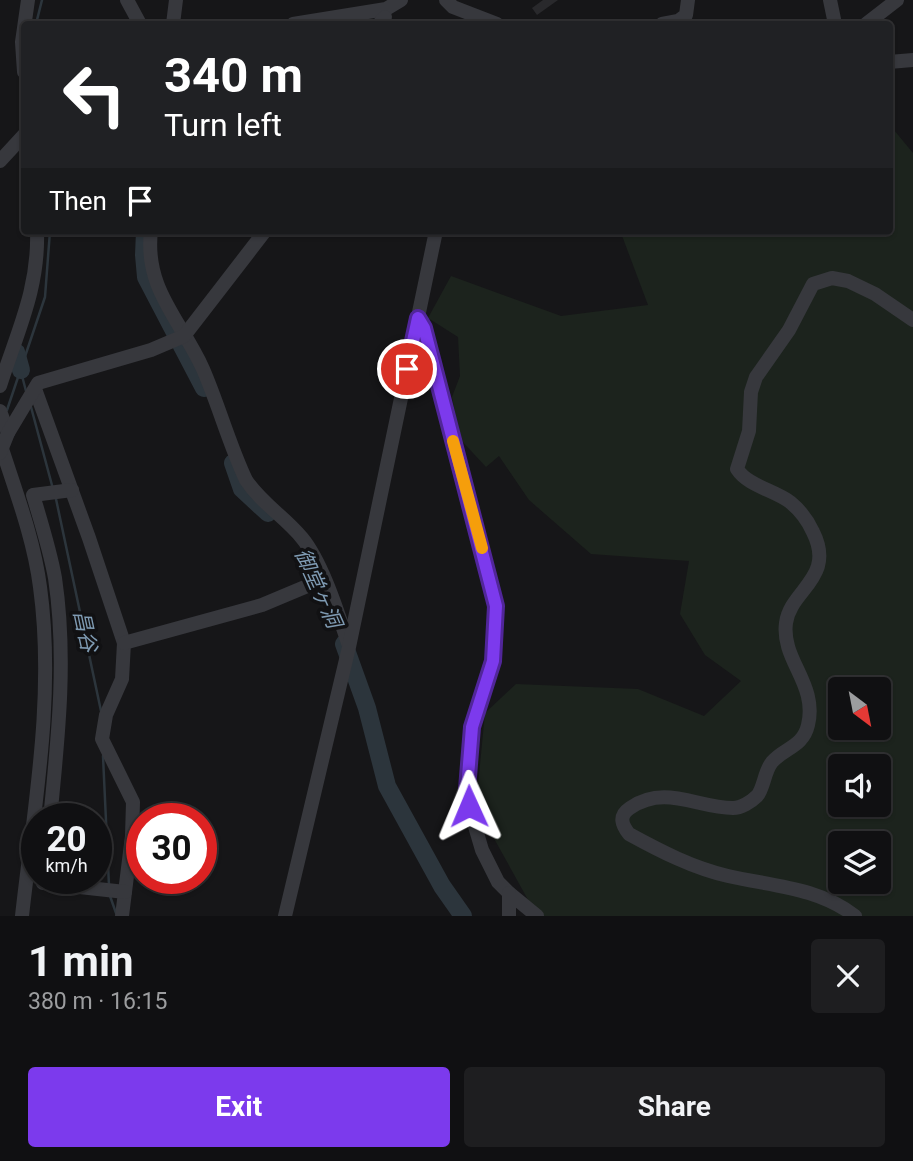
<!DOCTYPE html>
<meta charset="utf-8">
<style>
body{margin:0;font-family:Roboto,"Noto Sans JP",sans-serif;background:#1e1e20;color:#f1f3f6;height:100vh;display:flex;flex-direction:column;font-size:26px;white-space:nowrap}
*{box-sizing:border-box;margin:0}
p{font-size:23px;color:#9c9d9f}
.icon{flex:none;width:38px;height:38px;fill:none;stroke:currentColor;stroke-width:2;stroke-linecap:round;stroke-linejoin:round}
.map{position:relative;height:916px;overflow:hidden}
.drawer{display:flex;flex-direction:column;background:#101012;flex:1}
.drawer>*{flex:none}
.top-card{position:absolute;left:21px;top:21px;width:872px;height:214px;border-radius:7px;box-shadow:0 2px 5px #0004,0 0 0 2px #303032;background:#202124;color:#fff;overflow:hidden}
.needle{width:46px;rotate:148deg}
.controls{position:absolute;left:828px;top:677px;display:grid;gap:14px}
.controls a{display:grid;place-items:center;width:63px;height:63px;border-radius:7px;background:#101012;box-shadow:0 2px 5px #0004,0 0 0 2px #303032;font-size:35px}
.speed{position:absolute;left:21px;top:803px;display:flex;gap:14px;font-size:35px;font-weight:700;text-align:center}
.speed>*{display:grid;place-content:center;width:91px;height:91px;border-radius:50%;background:#101012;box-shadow:0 2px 5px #0004,0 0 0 2px #303032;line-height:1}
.speed small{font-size:18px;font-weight:400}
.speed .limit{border:10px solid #d22;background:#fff;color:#111}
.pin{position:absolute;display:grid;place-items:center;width:60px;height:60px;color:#fff;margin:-30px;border:4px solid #fff;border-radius:50%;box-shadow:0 2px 7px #0007}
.me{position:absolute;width:77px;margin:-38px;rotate:359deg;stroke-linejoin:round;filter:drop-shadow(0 0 5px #0008)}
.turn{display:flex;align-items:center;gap:24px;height:147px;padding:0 28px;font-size:32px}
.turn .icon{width:91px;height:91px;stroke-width:2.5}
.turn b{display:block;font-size:49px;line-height:60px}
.then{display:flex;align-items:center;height:66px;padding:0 28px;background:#0003;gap:14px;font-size:26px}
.round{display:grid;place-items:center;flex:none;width:74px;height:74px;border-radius:7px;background:#1e1e20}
.summary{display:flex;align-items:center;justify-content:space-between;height:119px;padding:0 28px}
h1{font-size:42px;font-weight:700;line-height:52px}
.button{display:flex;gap:14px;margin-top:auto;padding:14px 28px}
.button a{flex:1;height:80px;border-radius:7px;background:#7c3aed;color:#fff;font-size:28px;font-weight:700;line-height:80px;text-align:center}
.button a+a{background:#1e1e20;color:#f1f3f6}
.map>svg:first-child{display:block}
</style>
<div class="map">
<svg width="913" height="916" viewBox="0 0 913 916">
<rect width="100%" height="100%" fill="#161618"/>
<path fill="#1c231d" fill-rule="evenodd" d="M889,124L913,153V916H537L476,806L485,713L516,684L638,689L704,716L741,681L705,655L680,614L689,561L591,554L529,500L499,456L486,467L460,439L452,397L460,376L458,337L428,318L451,276L561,316L648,305L621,233L617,231H889ZM840,690H878V728H840ZM840,766H878V805H840ZM840,844H878V882H840Z"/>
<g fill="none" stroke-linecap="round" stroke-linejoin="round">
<g stroke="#2c353c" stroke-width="2.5">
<polyline points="36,24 42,0"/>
<polyline points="16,353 26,391"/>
<polyline points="31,407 53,489"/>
<polyline points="7,410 45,297 50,231"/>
<polyline points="56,499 101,711"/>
<polyline points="103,756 109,886"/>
<polyline points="110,896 116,913"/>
</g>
<g stroke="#2c353c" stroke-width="18">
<polyline points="145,231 144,255 146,277 204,388"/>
<polyline points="16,352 21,370"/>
<polyline points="233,463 242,489 268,513"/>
<polyline points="344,644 367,708 387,786 442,886 463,916"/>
</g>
</g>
<polygon fill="#29292c" points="543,0 558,0 537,15 532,8"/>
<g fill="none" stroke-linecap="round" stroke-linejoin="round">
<g stroke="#37383d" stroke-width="14">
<polyline points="127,0 140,24"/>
<polyline points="446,0 453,7 497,24"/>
<polyline points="830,0 835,24"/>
<polyline points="173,24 176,0"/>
<polyline points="293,24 386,9 401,0"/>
<polyline points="379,24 385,17"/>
<polyline points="662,24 678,21 686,15 688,0"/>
<polyline points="866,24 897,0"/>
<polyline points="889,62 913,60"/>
<polyline points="24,72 22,42 28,0"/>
<polyline points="0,161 24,135"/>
<path d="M151,231C144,289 181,320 203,369C219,406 229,444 246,480C261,503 285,517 302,538C322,562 338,613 348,643"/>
<polyline points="418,318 424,328 496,606 493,661 472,727 467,789 469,806 482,850 498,882 509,893 537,916"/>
<path d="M0,386C17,332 39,289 37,231"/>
<polyline points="35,389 89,538 124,643 122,679 106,715 102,739 133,802 132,836 122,916"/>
<polyline points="0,411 8,433"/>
<path d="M2,449C17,495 34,540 40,587C55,696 34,808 22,916"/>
<polyline points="0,453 8,433 38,383 151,350 184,336 265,231"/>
<polyline points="124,643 262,605 324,579"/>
<path d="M50,819C58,739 67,658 55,578C50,550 41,522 33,495L72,490"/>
<polyline points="43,878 43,883 125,892"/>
<polyline points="285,916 349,647 436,231"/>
<polyline points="509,916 509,893"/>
<path d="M855,916C817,887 772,886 728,876C693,868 660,851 629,834C622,825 618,816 630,808C665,784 697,808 733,808C741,808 751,802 757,796C764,788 764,772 772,762C784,748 803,747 808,725C818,684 781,660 786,623C790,590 836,578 813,532C808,521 800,510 790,502C774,490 748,486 737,469L749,431L751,392L756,377L789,330L813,284L832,278L848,281L875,294L913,320"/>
</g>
</g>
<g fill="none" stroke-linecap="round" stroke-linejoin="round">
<defs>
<polyline id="route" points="407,369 418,318 424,328 496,606 493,661 472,727 467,789 469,806"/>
</defs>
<use href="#route" stroke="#51269a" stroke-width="18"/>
<use href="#route" stroke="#7c3aed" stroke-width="12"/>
<polyline stroke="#f59e0b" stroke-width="12" points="453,441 482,548"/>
</g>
<g text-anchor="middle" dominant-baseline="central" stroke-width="7" stroke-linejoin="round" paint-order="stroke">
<g font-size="21" font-style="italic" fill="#7f9bb3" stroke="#111113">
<text transform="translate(318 588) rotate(66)">御堂ヶ洞</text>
<text transform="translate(85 631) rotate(78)">昌谷</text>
</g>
</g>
</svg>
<div class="controls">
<a><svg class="needle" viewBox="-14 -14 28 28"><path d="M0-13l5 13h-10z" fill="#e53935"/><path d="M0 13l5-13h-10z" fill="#9c9d9f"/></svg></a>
<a><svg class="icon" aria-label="sound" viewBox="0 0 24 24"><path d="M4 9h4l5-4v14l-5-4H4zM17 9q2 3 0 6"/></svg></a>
<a><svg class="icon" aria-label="layers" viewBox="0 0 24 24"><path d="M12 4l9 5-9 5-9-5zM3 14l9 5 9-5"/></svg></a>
</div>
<div class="speed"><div>20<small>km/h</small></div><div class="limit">30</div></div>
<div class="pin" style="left:407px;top:369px;background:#d93025"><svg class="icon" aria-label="arrive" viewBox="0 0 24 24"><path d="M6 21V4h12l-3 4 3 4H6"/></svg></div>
<svg class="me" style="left:469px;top:806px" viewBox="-20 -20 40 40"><path d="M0-17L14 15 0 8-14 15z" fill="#7c3aed" stroke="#fff" stroke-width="4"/></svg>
<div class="top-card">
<div class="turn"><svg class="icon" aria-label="left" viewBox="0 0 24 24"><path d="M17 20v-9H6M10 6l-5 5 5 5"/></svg><div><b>340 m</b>Turn left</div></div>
<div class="then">Then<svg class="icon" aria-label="arrive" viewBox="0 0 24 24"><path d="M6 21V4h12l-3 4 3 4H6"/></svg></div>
</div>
</div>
<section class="drawer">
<div class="summary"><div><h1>1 min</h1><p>380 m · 16:15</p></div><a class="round"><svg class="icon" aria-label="close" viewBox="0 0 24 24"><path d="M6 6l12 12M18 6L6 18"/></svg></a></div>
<div class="button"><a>Exit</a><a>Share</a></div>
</section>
